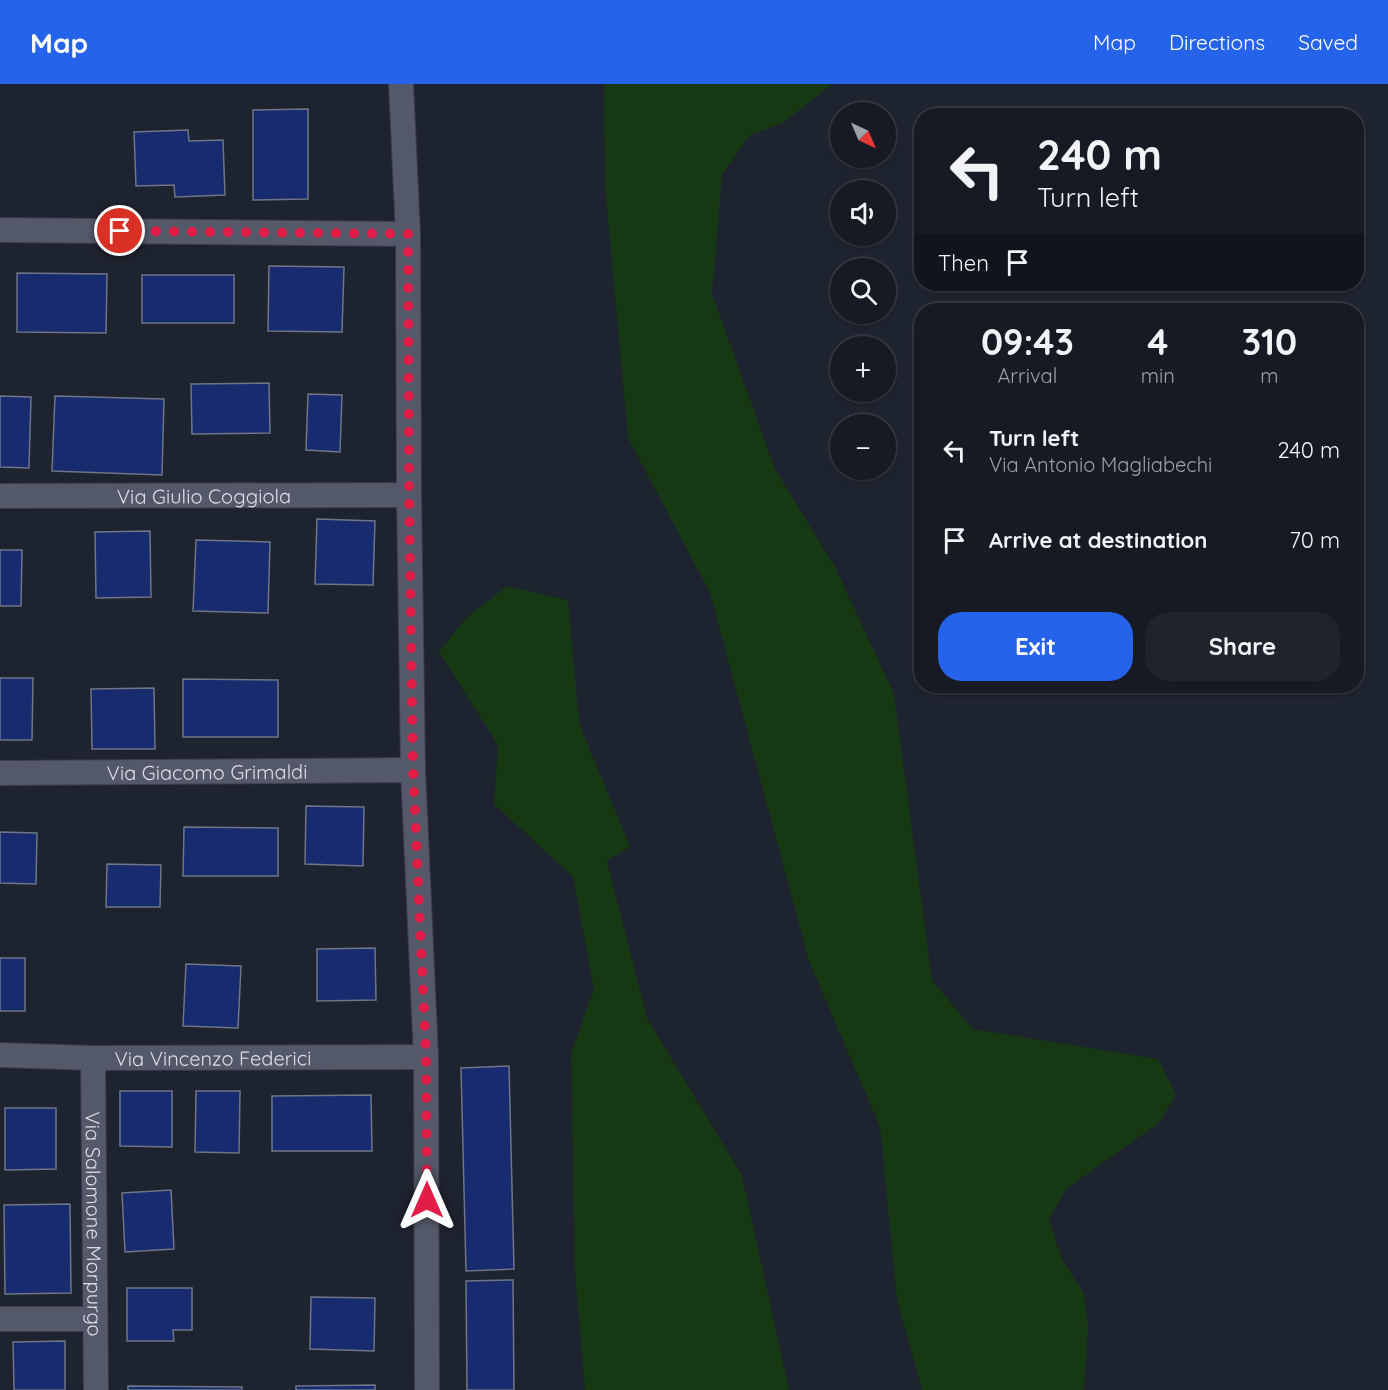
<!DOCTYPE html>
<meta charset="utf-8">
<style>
body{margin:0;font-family:Quicksand,sans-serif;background:#1f232c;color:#f1f3f6;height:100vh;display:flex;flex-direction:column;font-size:22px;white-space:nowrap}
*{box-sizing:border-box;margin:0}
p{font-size:20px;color:#9ea1a6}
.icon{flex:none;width:33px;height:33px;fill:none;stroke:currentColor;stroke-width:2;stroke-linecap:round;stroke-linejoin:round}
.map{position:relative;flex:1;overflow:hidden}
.details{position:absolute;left:914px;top:219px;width:450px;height:390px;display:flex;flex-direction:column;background:#161a24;border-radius:24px;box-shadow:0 2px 4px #0004,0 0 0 2px #353841}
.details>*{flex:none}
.banner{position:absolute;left:914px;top:24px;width:450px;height:183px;border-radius:24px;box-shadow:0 2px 4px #0004,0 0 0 2px #353841;background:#161a24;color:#f1f3f6;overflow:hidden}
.needle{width:39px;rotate:136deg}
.controls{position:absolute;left:830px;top:18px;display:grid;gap:12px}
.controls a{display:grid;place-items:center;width:66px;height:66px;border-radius:50%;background:#161a24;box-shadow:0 2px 4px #0004,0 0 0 2px #353841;font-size:30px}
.pin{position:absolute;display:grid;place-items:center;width:51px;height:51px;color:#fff;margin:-26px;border:3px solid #fff;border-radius:50%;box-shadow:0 2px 6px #0007}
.me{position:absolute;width:66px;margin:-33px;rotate:0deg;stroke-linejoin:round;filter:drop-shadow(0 0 4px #0008)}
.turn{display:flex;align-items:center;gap:21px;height:126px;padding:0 24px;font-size:27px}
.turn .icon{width:78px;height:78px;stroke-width:2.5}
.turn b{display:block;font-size:42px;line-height:51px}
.then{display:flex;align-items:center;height:57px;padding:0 24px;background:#0003;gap:12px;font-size:22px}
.eta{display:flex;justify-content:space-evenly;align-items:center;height:102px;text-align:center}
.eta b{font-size:36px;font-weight:700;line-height:42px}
.primary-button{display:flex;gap:12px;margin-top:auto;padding:12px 24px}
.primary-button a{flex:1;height:69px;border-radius:24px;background:#2563eb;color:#fff;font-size:24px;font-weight:700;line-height:69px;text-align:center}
.primary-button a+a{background:#1f232c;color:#f1f3f6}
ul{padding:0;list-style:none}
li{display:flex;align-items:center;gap:18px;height:90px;padding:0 24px}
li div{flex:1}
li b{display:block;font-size:22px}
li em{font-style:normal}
header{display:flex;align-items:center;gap:36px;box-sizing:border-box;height:84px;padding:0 30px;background:#2563eb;color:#fff}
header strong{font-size:28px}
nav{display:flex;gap:33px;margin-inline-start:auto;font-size:21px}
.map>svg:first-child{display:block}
</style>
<header>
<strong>Map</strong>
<nav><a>Map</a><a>Directions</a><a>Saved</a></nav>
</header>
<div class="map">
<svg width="1388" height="1306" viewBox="0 0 1388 1306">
<rect width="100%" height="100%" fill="#1e2330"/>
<g fill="#163812">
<polygon points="604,0 832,0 783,39 749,52 722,91 712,210 775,385 835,483 894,610 932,896 973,945 1158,975 1176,1011 1159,1039 1066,1105 1049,1136 1061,1173 1084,1210 1088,1243 1084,1306 922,1306 897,1215 880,1043 809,877 710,509 628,354 605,102"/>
<polygon points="507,502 568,516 579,639 630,763 607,777 647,934 742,1091 789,1306 585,1306 575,1189 571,969 594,905 573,793 494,720 498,661 439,568 465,535"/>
</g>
<g fill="#182b6f" stroke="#6f7586" stroke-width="1.5">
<polygon points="308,25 308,115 253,116 253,26"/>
<polygon points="188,46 189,57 223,56 225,111 175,113 174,101 136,102 134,48"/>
<polygon points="269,182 344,183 342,248 268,247"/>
<polygon points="17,189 107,190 106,249 17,248"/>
<rect x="142" y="191" width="92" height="48"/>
<polygon points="269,299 270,349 192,350 191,300"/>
<polygon points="308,310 342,311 340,368 306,366"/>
<polygon points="0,312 31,313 29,384 0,383"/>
<polygon points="55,312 164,315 162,391 52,387"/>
<polygon points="317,435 375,437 373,501 315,500"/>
<polygon points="150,447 151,513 96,514 95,448"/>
<polygon points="196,456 270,458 268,529 193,527"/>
<polygon points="0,466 22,466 21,522 0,522"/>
<polygon points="0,594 33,594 32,656 0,656"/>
<polygon points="183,595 278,596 278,653 183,653"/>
<polygon points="154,604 155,665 92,665 91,605"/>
<polygon points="306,722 364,723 363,782 305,780"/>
<polygon points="184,743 278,744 278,792 183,792"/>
<polygon points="0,748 37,749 36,800 0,799"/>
<polygon points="107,780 161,781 160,823 106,823"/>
<polygon points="375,864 376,916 317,917 317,865"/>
<rect x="0" y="874" width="25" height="53"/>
<polygon points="186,880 241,882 238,944 183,942"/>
<polygon points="509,982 514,1185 466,1187 461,984"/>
<polygon points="120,1007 172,1007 172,1063 120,1062"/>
<polygon points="196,1007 240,1007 239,1069 195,1068"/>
<polygon points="371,1011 372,1067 272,1067 272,1012"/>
<polygon points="5,1024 56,1024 56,1085 5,1086"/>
<polygon points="171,1106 174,1165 125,1168 122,1109"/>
<polygon points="70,1120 71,1209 5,1210 4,1121"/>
<polygon points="513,1196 514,1306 467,1306 466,1197"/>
<polygon points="127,1204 192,1204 192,1246 173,1246 174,1257 127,1257"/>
<polygon points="311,1213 375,1214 374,1267 310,1265"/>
<polygon points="65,1257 65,1306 14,1306 13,1258"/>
<polygon points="375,1301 375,1306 296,1306 296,1302"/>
<polygon points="128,1302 242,1303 242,1306 128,1306"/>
</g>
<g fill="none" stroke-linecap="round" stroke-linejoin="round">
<defs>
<g id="street">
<polyline points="401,0 408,150 409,411 413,686 426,973 427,1306"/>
<polyline points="0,146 408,150"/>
<path id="s1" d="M0,412L409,411"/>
<path id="s2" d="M0,689L413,686"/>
<path id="s3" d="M0,971L93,974L426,973"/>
<path id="s4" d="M93,974L96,1306"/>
<polyline points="0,1235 94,1235"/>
</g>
</defs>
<use href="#street" stroke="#3a3e4a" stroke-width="26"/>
<use href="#street" stroke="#535969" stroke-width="24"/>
</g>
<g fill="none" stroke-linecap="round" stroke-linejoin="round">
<polyline stroke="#e11d48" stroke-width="10" stroke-dasharray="0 18" points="120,147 408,150 409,411 413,686 426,973 427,1116"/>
</g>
<g text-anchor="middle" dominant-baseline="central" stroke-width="5" stroke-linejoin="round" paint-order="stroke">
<g font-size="20" fill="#dadee7" stroke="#151a26">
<text stroke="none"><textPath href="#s1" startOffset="204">Via Giulio Coggiola</textPath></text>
<text stroke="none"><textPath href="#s2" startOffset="207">Via Giacomo Grimaldi</textPath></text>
<text stroke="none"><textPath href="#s3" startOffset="213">Via Vincenzo Federici</textPath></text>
<text stroke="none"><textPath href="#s4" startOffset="166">Via Salomone Morpurgo</textPath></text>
</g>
</g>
</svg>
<div class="controls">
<a><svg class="needle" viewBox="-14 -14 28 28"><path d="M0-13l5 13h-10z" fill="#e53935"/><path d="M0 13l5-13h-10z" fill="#9ea1a6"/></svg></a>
<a><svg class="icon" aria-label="sound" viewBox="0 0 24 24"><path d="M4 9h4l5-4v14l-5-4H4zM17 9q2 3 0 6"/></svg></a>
<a><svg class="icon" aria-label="search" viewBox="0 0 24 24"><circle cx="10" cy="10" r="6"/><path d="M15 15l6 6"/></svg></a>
<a>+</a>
<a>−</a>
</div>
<div class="pin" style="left:120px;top:147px;background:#d93025"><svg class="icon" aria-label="arrive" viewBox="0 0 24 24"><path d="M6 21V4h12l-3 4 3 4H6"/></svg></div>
<svg class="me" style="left:427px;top:1116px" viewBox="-20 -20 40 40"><path d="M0-17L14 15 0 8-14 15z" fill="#e11d48" stroke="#fff" stroke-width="4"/></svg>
<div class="banner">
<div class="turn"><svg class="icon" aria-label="left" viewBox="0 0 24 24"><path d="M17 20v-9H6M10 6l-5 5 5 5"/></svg><div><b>240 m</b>Turn left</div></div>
<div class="then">Then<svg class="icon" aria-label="arrive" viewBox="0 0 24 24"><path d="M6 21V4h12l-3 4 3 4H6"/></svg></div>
</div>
<section class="details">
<div class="eta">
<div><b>09:43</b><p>Arrival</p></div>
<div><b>4</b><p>min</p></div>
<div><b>310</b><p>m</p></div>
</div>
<ul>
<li><svg class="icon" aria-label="left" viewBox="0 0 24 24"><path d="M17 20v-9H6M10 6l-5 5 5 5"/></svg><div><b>Turn left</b><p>Via Antonio Magliabechi</p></div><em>240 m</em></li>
<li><svg class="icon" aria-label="arrive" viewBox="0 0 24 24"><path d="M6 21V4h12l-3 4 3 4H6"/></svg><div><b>Arrive at destination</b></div><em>70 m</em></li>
</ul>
<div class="primary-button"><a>Exit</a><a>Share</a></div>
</section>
</div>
